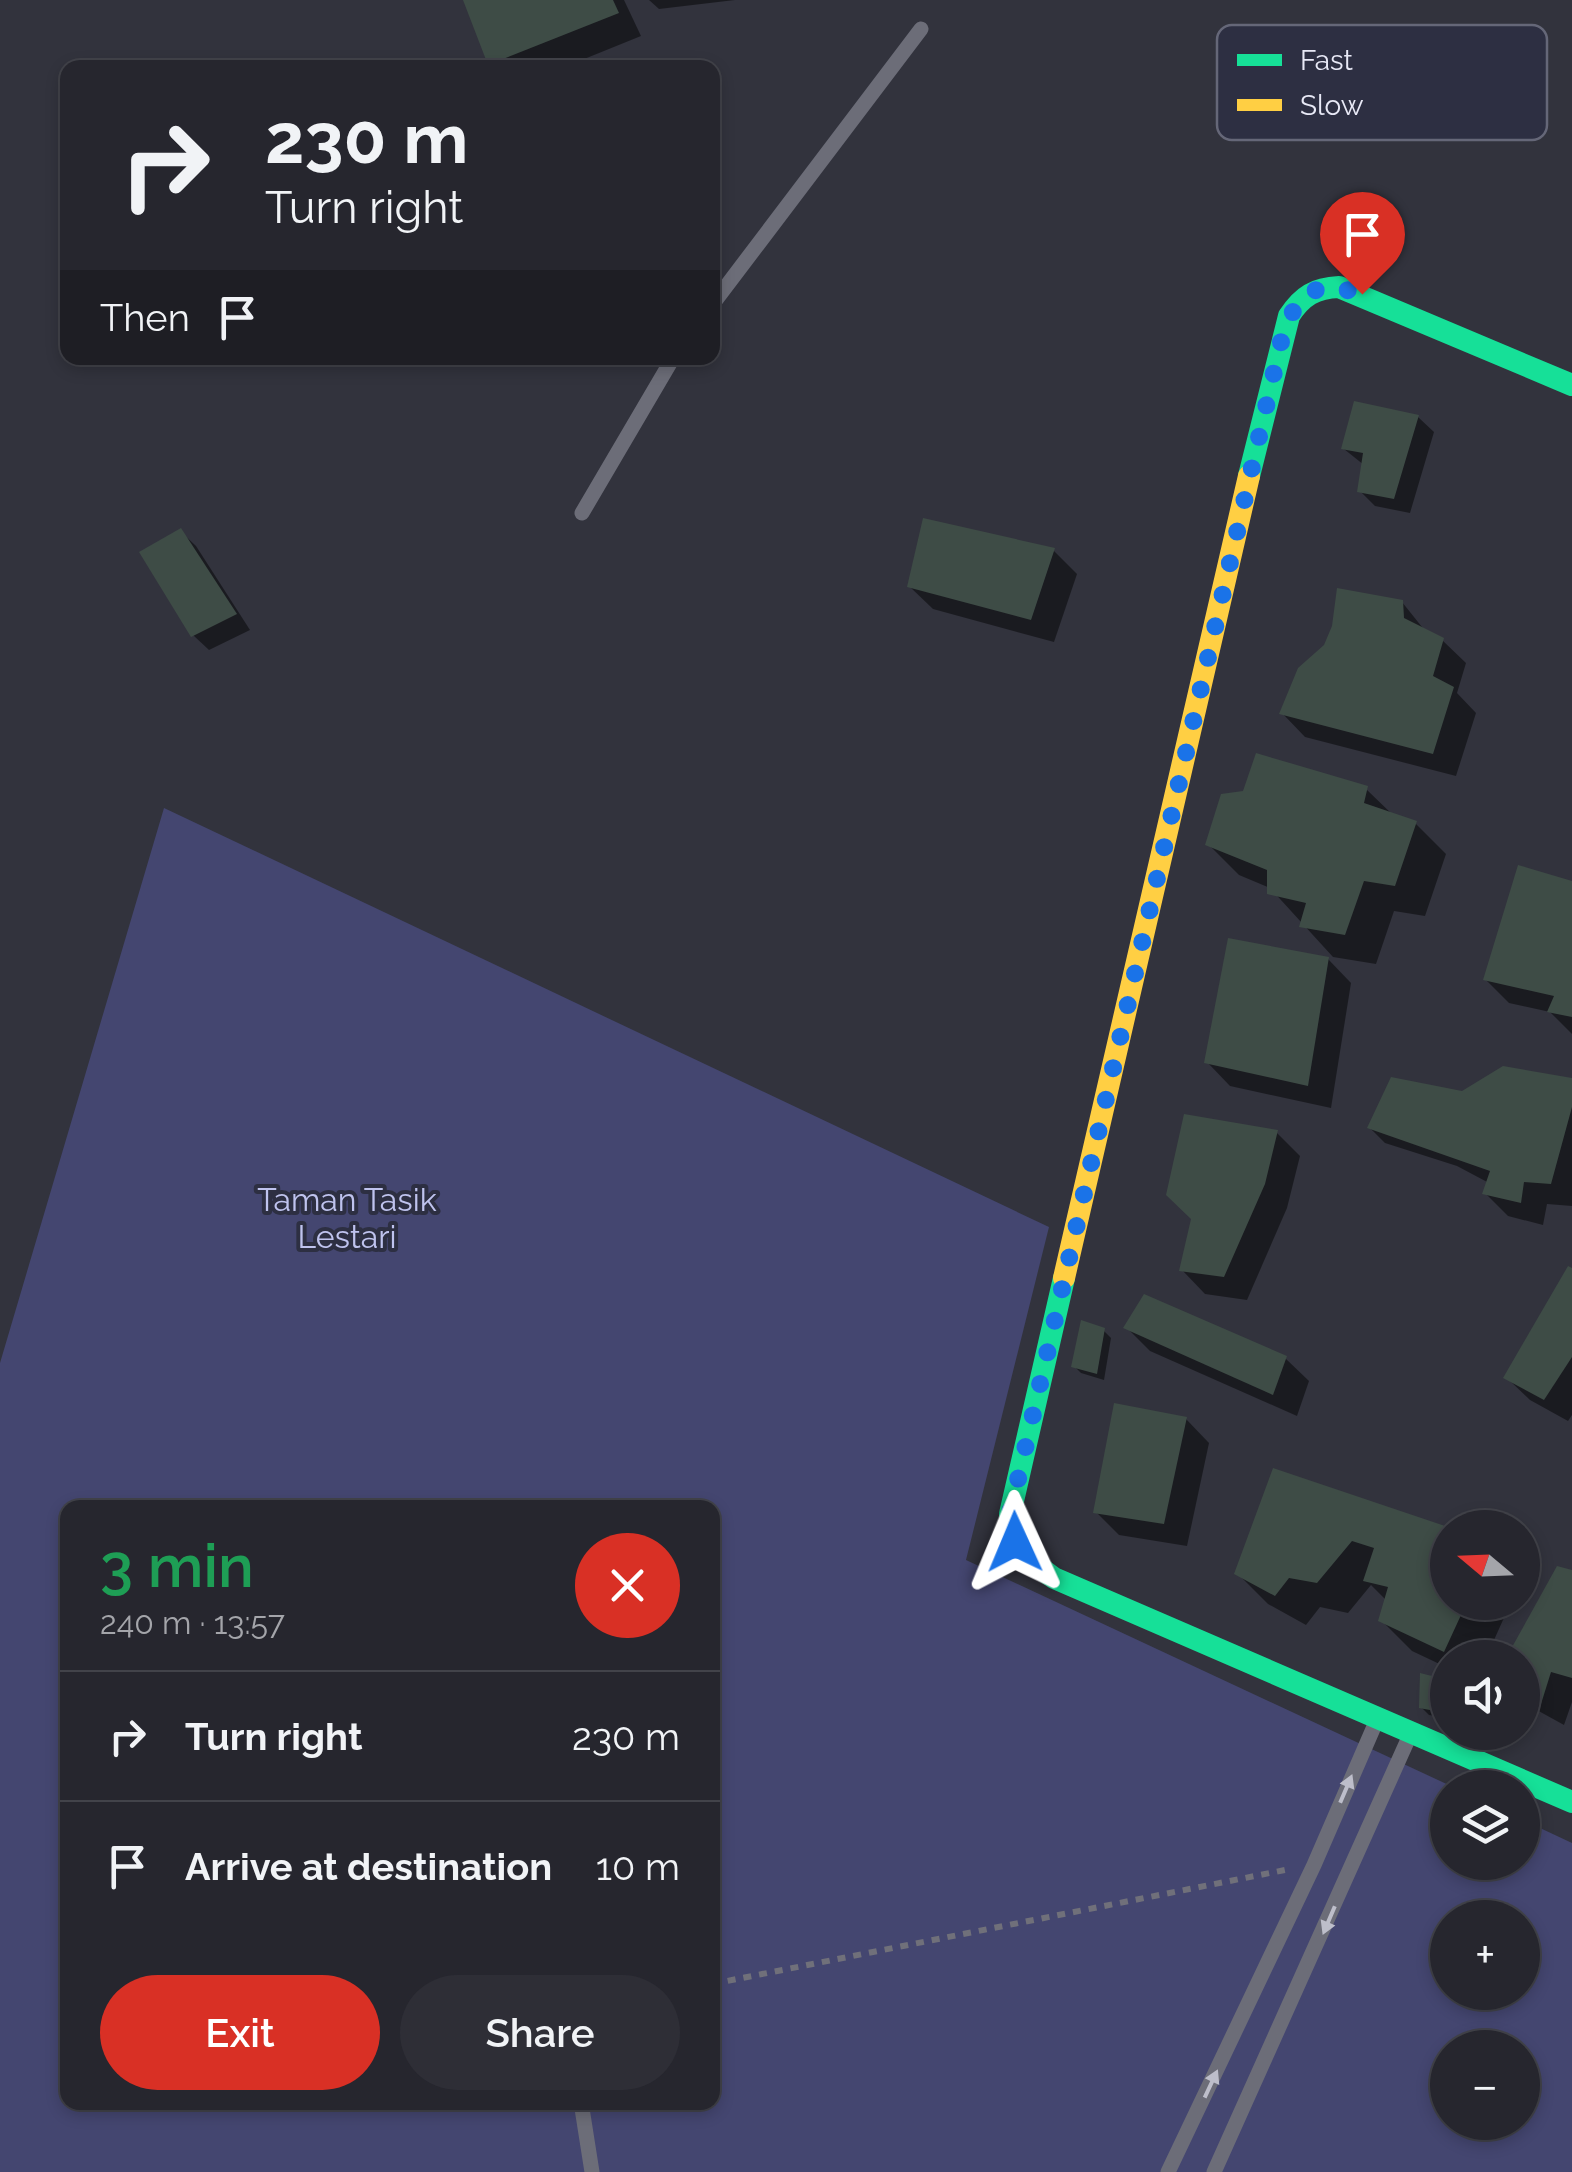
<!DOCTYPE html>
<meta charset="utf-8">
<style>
body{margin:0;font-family:Raleway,sans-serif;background:#2e2e36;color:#f1f3f6;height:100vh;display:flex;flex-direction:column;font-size:38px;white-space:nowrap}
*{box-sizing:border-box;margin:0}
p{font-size:32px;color:#a4a5aa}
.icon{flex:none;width:55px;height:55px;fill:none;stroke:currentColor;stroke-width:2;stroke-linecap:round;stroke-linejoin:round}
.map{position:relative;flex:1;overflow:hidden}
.sheet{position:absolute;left:60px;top:1500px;width:660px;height:610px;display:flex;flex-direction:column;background:#26262e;border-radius:20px;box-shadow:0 5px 15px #0003,0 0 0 2px #42434a}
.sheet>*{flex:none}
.banner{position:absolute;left:60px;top:60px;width:660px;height:305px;border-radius:20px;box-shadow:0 5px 15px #0003,0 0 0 2px #42434a;background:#26262e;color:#f1f3f6;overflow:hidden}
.needle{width:65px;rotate:289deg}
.buttons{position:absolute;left:1430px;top:1510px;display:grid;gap:20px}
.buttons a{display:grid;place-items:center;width:110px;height:110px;border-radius:50%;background:#26262e;box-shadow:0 5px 15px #0003,0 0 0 2px #42434a;font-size:50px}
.pin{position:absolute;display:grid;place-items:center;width:85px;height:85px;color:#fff;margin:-102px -42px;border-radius:50% 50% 50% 0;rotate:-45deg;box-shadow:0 0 10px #0007}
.pin .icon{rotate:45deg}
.me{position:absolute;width:110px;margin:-55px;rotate:359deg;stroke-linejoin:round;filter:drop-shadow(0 0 8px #0008)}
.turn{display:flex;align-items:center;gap:35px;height:210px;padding:0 40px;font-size:45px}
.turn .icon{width:130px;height:130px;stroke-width:2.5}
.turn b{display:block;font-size:70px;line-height:85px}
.then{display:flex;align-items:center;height:95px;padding:0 40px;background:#0003;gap:20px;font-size:38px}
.round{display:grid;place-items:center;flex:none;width:105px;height:105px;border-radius:52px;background:#2e2e36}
.head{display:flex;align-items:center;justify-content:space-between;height:170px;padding:0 40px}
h1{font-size:60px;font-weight:600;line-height:75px;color:#1e9e55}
.button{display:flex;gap:20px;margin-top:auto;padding:20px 40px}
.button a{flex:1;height:115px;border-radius:60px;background:#d93025;color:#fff;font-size:40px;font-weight:600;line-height:115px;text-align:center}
.button a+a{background:#2e2e36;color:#f1f3f6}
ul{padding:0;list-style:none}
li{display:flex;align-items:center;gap:30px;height:130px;padding:0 40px;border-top:2px solid #42434a}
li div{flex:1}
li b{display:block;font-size:38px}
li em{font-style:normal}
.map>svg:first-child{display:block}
</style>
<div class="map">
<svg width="1572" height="2172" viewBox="0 0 1572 2172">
<rect width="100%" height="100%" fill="#32333d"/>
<path fill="#444670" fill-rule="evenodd" d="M164,808L1049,1227L966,1560L1453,1787L1448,1788V1862H1522L1523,1820L1572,1843V2172H0V1363ZM68,1508H712V2102H68ZM1448,1918H1522V1992H1448ZM1448,2048H1522V2122H1448Z"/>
<g fill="#0007">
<polygon points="465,0 624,0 641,36 562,68 494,68"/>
<polygon points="649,0 735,0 659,9"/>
<polygon points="1418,417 1434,432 1410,513 1375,506 1360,491 1364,465 1344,449"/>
<polygon points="925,521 1054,551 1077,574 1054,642 933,609 909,586"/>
<polygon points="180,531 196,546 250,630 209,650 193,635"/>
<polygon points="1402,602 1426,632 1442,640 1466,663 1457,693 1476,713 1456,776 1305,737 1282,713"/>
<polygon points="1366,789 1394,816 1416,824 1446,854 1425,916 1394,911 1376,964 1333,957 1270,888 1239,875 1208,844"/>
<polygon points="1572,884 1572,1034 1550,1012 1509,1003 1486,980"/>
<polygon points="1328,959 1351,983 1331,1108 1230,1086 1207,1062"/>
<polygon points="1572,1080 1572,1206 1547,1204 1543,1225 1508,1216 1485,1193 1489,1183 1457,1166 1385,1143 1370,1128 1462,1094"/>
<polygon points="1277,1133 1300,1156 1287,1208 1247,1300 1205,1294 1182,1270 1194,1220"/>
<polygon points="1572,1270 1572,1415 1568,1421 1530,1400 1506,1377"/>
<polygon points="1127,1328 1285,1358 1309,1381 1297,1416 1150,1351"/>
<polygon points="1104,1331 1111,1338 1104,1380 1081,1373 1074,1366"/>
<polygon points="1186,1419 1209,1443 1187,1546 1119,1535 1096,1512"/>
<polygon points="1275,1471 1448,1602 1511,1602 1486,1658 1448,1658 1448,1668 1412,1651 1381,1620 1386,1600 1371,1585 1348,1613 1320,1607 1306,1625 1268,1604 1237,1573"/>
<polygon points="1572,1572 1572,1702 1564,1725 1535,1709 1522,1726 1522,1658"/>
<polygon points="1448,1683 1448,1718 1429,1715 1421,1707"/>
</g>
<g fill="#3e4c46">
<polygon points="463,0 613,0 619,13 488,65"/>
<polygon points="1354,401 1419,415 1394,499 1357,492 1363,453 1341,449"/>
<polygon points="923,518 1055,548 1031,620 907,587"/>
<polygon points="181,528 237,614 191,637 139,552"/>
<polygon points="1337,588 1403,600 1404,618 1444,638 1433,676 1454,687 1433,754 1279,714 1298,668 1324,645 1332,626"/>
<polygon points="1256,753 1368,786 1364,803 1417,821 1395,886 1364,881 1345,935 1299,927 1306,903 1267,894 1267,870 1205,845 1221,794 1243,791"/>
<polygon points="1518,865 1572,881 1572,1017 1547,1012 1554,996 1483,980"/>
<polygon points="1228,938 1329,957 1308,1086 1204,1063"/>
<polygon points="1503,1066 1572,1078 1572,1107 1551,1184 1524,1182 1521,1203 1482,1194 1490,1171 1367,1128 1391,1077 1462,1091"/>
<polygon points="1184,1114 1278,1130 1265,1184 1224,1277 1179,1271 1191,1219 1166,1195"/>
<polygon points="1568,1266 1572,1268 1572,1357 1544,1400 1503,1378"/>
<polygon points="1144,1294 1287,1356 1273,1395 1123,1328"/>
<polygon points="1081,1320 1105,1328 1097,1374 1071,1367"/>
<polygon points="1114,1403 1187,1417 1164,1524 1093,1513"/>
<polygon points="1273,1468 1448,1527 1448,1602 1467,1602 1444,1652 1378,1621 1388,1587 1363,1581 1374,1548 1352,1541 1317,1583 1289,1578 1275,1596 1234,1574"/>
<polygon points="1557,1566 1572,1570 1572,1678 1551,1672 1541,1704 1522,1694 1522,1658 1506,1658"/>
<polygon points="1420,1673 1448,1680 1446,1713 1419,1708"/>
</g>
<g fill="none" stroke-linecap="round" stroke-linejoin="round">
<polyline stroke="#70707a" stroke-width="6" stroke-dasharray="8 8" stroke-linecap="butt" points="712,1984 1285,1870"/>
<g stroke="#6c6d78" stroke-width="15">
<polyline points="712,305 921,29"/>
<polyline points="582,513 673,358"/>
<polyline points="581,2102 592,2172"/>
<polyline points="1168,2172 1314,1865 1376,1722"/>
<polyline points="1214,2172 1410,1735"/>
</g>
<g stroke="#16e098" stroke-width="22">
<path d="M1249,476L1289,316C1302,296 1315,288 1339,287L1572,385"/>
<path d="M1064,1278L1010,1514C1016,1544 1029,1561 1054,1578L1572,1802"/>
</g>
<polyline stroke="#ffcf43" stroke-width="22" points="1064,1278 1249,476"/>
</g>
<defs><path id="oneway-solid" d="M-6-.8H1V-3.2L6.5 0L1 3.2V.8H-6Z" transform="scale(2.5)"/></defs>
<g fill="#bdbeca">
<use href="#oneway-solid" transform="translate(1346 1789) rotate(-67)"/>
<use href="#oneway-solid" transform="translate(1329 1920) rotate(113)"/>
<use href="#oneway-solid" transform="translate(1211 2084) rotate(-65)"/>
</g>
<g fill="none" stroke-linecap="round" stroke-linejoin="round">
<path stroke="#1a73e8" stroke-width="18" stroke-dasharray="0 32.4" d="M1015,1542L1010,1514L1281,342C1296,294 1311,278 1362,294"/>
</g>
<g text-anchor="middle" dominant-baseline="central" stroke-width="8" stroke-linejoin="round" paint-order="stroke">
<g font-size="32" fill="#bfc3ee" stroke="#2d2f42">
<text x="347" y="1199">Taman Tasik<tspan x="347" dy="37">Lestari</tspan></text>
</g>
</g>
<rect x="1217" y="25" width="330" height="115" rx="15" fill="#2d2f42" stroke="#656778" stroke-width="2.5"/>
<rect x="1237" y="54" width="45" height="12" fill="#16e098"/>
<rect x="1237" y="99" width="45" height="12" fill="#ffcf43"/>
<g font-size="28" fill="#e8e9f6">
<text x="1300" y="70">Fast</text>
<text x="1300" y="115">Slow</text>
</g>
</svg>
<div class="buttons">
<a><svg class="needle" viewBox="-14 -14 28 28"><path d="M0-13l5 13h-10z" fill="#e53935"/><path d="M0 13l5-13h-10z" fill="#a4a5aa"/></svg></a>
<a><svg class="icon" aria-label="sound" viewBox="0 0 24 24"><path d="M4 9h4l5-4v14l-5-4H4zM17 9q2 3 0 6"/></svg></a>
<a><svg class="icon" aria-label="layers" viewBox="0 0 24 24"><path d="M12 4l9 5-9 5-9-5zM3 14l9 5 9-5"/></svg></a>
<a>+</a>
<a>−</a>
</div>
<div class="pin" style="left:1362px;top:294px;background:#d93025"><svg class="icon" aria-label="arrive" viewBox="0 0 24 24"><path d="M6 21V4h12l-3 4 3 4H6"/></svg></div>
<svg class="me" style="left:1015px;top:1542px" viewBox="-20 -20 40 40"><path d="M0-17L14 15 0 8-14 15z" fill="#1a73e8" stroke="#fff" stroke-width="4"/></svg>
<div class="banner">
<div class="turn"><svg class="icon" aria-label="right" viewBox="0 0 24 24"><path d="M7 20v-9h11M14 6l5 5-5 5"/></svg><div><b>230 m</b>Turn right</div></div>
<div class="then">Then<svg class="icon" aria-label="arrive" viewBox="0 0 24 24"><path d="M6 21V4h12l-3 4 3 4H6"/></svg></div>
</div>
<section class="sheet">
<div class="head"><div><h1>3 min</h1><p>240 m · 13:57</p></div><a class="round" style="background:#d93025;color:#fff"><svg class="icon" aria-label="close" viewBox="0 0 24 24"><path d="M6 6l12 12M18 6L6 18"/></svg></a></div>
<ul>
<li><svg class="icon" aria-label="right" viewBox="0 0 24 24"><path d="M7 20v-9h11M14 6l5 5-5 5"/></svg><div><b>Turn right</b></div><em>230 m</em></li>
<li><svg class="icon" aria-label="arrive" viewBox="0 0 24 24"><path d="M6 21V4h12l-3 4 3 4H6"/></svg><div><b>Arrive at destination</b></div><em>10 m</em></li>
</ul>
<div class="button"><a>Exit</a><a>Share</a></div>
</section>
</div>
